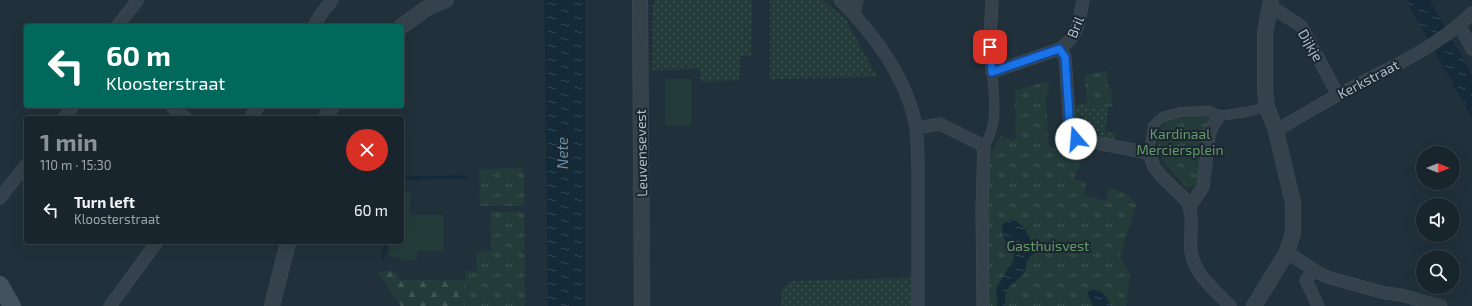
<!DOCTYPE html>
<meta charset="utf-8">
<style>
body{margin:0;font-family:"Exo 2",sans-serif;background:#222d34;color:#f1f3f6;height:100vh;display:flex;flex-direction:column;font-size:15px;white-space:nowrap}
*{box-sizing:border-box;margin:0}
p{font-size:13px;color:#9fa5a9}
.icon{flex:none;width:22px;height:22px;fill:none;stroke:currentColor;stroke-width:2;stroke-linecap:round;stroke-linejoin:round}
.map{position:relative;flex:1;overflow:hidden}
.panel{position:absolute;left:24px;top:116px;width:380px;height:128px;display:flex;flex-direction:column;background:#19252c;border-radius:4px;box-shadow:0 4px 16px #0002,0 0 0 1px #374248}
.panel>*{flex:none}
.banner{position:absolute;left:24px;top:24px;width:380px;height:84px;border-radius:4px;box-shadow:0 4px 16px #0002,0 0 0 1px #374248;background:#00695c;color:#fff;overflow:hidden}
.needle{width:26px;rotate:90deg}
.tools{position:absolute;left:1416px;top:146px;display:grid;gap:8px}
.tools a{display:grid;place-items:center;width:44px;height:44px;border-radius:50%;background:#19252c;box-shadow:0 4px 16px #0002,0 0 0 1px #374248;font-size:20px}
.pin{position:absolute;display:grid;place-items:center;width:34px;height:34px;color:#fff;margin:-17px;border-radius:8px;box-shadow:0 2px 6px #0006}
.me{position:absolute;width:44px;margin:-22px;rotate:342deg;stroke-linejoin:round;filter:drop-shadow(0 0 3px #0008)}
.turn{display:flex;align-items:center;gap:14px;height:84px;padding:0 16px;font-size:18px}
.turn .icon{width:52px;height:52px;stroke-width:2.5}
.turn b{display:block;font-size:28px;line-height:34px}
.round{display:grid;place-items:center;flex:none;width:42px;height:42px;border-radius:21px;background:#222d34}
.head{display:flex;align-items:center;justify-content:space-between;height:68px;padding:0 16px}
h1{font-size:24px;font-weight:700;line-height:30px;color:#8c9099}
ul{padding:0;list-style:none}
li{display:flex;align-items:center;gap:12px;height:52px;padding:0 16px}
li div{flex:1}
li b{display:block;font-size:15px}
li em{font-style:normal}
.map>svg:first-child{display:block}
</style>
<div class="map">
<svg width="1472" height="306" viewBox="0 0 1472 306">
<defs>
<pattern id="grass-tufts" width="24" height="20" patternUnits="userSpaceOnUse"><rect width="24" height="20" fill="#233c3a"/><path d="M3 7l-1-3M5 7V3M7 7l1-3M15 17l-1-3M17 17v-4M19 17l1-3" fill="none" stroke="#405655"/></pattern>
<pattern id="forest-firs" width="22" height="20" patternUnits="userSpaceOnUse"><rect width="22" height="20" fill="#233c3a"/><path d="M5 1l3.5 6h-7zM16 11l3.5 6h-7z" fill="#405655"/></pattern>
<pattern id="garden-dots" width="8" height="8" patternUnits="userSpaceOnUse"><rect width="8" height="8" fill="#233c3a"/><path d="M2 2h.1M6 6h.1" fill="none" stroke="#405655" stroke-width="1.8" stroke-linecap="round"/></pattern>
<pattern id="water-ripples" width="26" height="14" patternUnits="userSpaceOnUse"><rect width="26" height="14" fill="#152a38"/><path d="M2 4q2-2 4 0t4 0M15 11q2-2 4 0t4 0" fill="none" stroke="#344753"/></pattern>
</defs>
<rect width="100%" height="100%" fill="#21313b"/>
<g fill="url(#grass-tufts)">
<polygon points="1107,71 1108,76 1106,77 1109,89 1111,89 1113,106 1088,108 1084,75"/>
<polygon points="1043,82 1048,82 1049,93 1046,94 1048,143 1050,148 1060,147 1060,143 1069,144 1067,156 1072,157 1072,160 1080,161 1079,167 1074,179 1086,182 1084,195 1106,201 1109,187 1128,195 1136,205 1120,256 1130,275 1126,306 988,306 987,219 990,156 1001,135 1004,138 1016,140 1015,91"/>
<path d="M1210,117L1202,137L1198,186L1187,188C1167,166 1147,152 1165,121L1175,118Z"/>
<polygon points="524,168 524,206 480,206 479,169"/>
<polygon points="490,212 524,212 525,306 401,306 378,272 395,271 399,280 465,280 465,271 477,271 476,252 491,251"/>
</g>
<polygon fill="url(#forest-firs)" points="395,271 399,280 465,280 465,306 401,306 378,272"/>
<g fill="url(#garden-dots)">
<polygon points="655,0 752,0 751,56 740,56 739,80 701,82 700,69 652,70 653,6"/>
<polygon points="770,0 823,0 846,20 877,77 770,79"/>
<polygon points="1088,103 1089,108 1108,105 1105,131 1115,132 1114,140 1098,138 1080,129 1076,116 1075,105"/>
<polygon points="911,278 912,306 781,306 782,289 792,281"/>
</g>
<g fill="#233c3a">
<rect x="665" y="79" width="26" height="46"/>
<polygon points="403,189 411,192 410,215 443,215 443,251 417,251 417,260 404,260 388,255 391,242 402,242"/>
</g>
<g fill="url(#water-ripples)">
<polygon points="544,0 585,0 585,306 548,306"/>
<polygon points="1406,0 1430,0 1472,75 1472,118"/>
<path d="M1009,220C1025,220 1032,241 1034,254C1022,261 1029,265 1024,273C1015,285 1001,286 1006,306H997L996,288L1013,261L1014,252C1008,242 999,237 1003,224Z"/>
<polygon points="1092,289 1102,292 1112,306 1093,306 1087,293"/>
</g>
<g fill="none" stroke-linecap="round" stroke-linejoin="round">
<g stroke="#152a38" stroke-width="3.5">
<polyline points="402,182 403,178 466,177"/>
<polyline points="383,257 386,242"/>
</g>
<defs>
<g id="pedestrian">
<path d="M984,146C999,124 994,97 992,72"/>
<polyline points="1149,153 1153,126 1162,117 1180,112 1210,111 1219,116 1246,112 1267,107"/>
</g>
<g id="minor">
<path d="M840,0C872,32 902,72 914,117C919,140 918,167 918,190C918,229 918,267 918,306"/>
<path d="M992,0L990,38L992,72L1059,49C1079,37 1079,21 1083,0"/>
<polyline points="1270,6 1301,26 1338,95"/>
<polyline points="854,14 857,0"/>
<polyline points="1459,25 1472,49"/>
<polyline points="117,26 138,0"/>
<polyline points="314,26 319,17 332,0"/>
<path d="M1059,49L1065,57L1070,129L1076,139L1149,153L1154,167L1161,176L1187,201C1195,218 1189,233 1191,251C1193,273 1216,291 1230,306"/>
<polyline points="171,106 186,118"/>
<polyline points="64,118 73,106"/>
<polyline points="250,118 259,106"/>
<polyline points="916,128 940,124 984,146 982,208 983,306"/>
<path d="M1276,131C1301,116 1327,100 1353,87C1397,64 1437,47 1472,13"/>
<polyline points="0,198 26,165"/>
<polyline points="1190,206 1203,187 1209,136 1212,127 1219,116"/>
<polyline points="1287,252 1314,270 1327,277 1385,293 1401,295 1441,306"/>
<polyline points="1314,270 1306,280 1318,306"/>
<polyline points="110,306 157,242"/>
</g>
<g id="tertiary">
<polyline points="640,0 642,306"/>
<polyline points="402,26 427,8 446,0"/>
<polyline points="326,118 332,106"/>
<polyline points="272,306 288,242"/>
<polyline points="1254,306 1287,252 1293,233 1293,203 1276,131 1267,107 1265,90 1265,33 1271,0"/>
</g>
<polyline id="secondary" points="0,285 12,306"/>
</defs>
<use href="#pedestrian" stroke="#414e57" stroke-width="10"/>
<use href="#minor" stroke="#414e57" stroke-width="13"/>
<use href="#tertiary" stroke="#414e57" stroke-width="16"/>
<use href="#secondary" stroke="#414e57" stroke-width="18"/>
<use href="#pedestrian" stroke="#35424b" stroke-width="9"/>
<use href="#minor" stroke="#35424b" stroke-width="12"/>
<use href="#tertiary" stroke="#35424b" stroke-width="15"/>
<use href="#secondary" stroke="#43525e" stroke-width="17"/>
</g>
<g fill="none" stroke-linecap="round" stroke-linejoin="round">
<defs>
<polyline id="route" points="990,47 992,72 1059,49 1065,57 1070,130 1076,139"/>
</defs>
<use href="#route" stroke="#114b97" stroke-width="10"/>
<use href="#route" stroke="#1a73e8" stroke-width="7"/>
</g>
<g text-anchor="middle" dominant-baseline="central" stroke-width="4" stroke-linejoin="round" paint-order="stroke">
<g font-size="14" fill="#b0bdc7" stroke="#1b2730">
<text transform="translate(1075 27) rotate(-68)">Bril</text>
<text transform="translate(1311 45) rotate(59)">Dijkje</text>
<text transform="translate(1368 79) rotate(-28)">Kerkstraat</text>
<text transform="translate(641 153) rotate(-91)">Leuvensevest</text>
</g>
<g font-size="14" fill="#679969" stroke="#1b2730">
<text x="1180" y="133">Kardinaal<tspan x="1180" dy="16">Merciersplein</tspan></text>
<text x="1048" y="245">Gasthuisvest</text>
</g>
<g font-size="15" font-style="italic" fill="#688ea7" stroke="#1b2730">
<text transform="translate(562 153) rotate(-90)">Nete</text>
</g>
</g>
</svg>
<div class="tools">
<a><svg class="needle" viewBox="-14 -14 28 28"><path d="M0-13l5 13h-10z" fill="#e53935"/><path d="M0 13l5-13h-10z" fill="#9fa5a9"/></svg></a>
<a><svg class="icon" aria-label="sound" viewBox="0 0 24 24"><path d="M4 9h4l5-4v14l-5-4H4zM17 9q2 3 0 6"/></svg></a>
<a><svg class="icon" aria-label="search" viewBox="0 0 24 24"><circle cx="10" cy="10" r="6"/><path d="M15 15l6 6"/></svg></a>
</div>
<div class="pin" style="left:990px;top:47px;background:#d93025"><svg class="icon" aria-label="arrive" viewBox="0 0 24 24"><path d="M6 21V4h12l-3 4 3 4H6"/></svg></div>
<svg class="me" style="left:1076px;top:139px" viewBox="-20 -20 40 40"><circle r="19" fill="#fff"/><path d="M0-13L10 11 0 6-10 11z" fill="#1a73e8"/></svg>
<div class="banner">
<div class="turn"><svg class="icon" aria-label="left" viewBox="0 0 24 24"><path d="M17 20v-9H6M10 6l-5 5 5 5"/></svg><div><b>60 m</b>Kloosterstraat</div></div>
</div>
<section class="panel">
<div class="head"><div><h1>1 min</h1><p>110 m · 15:30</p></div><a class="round" style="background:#d93025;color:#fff"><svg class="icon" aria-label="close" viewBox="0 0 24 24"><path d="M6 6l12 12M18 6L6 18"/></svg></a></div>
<ul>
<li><svg class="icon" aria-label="left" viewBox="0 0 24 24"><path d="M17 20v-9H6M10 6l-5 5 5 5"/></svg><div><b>Turn left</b><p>Kloosterstraat</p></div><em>60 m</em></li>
</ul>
</section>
</div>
